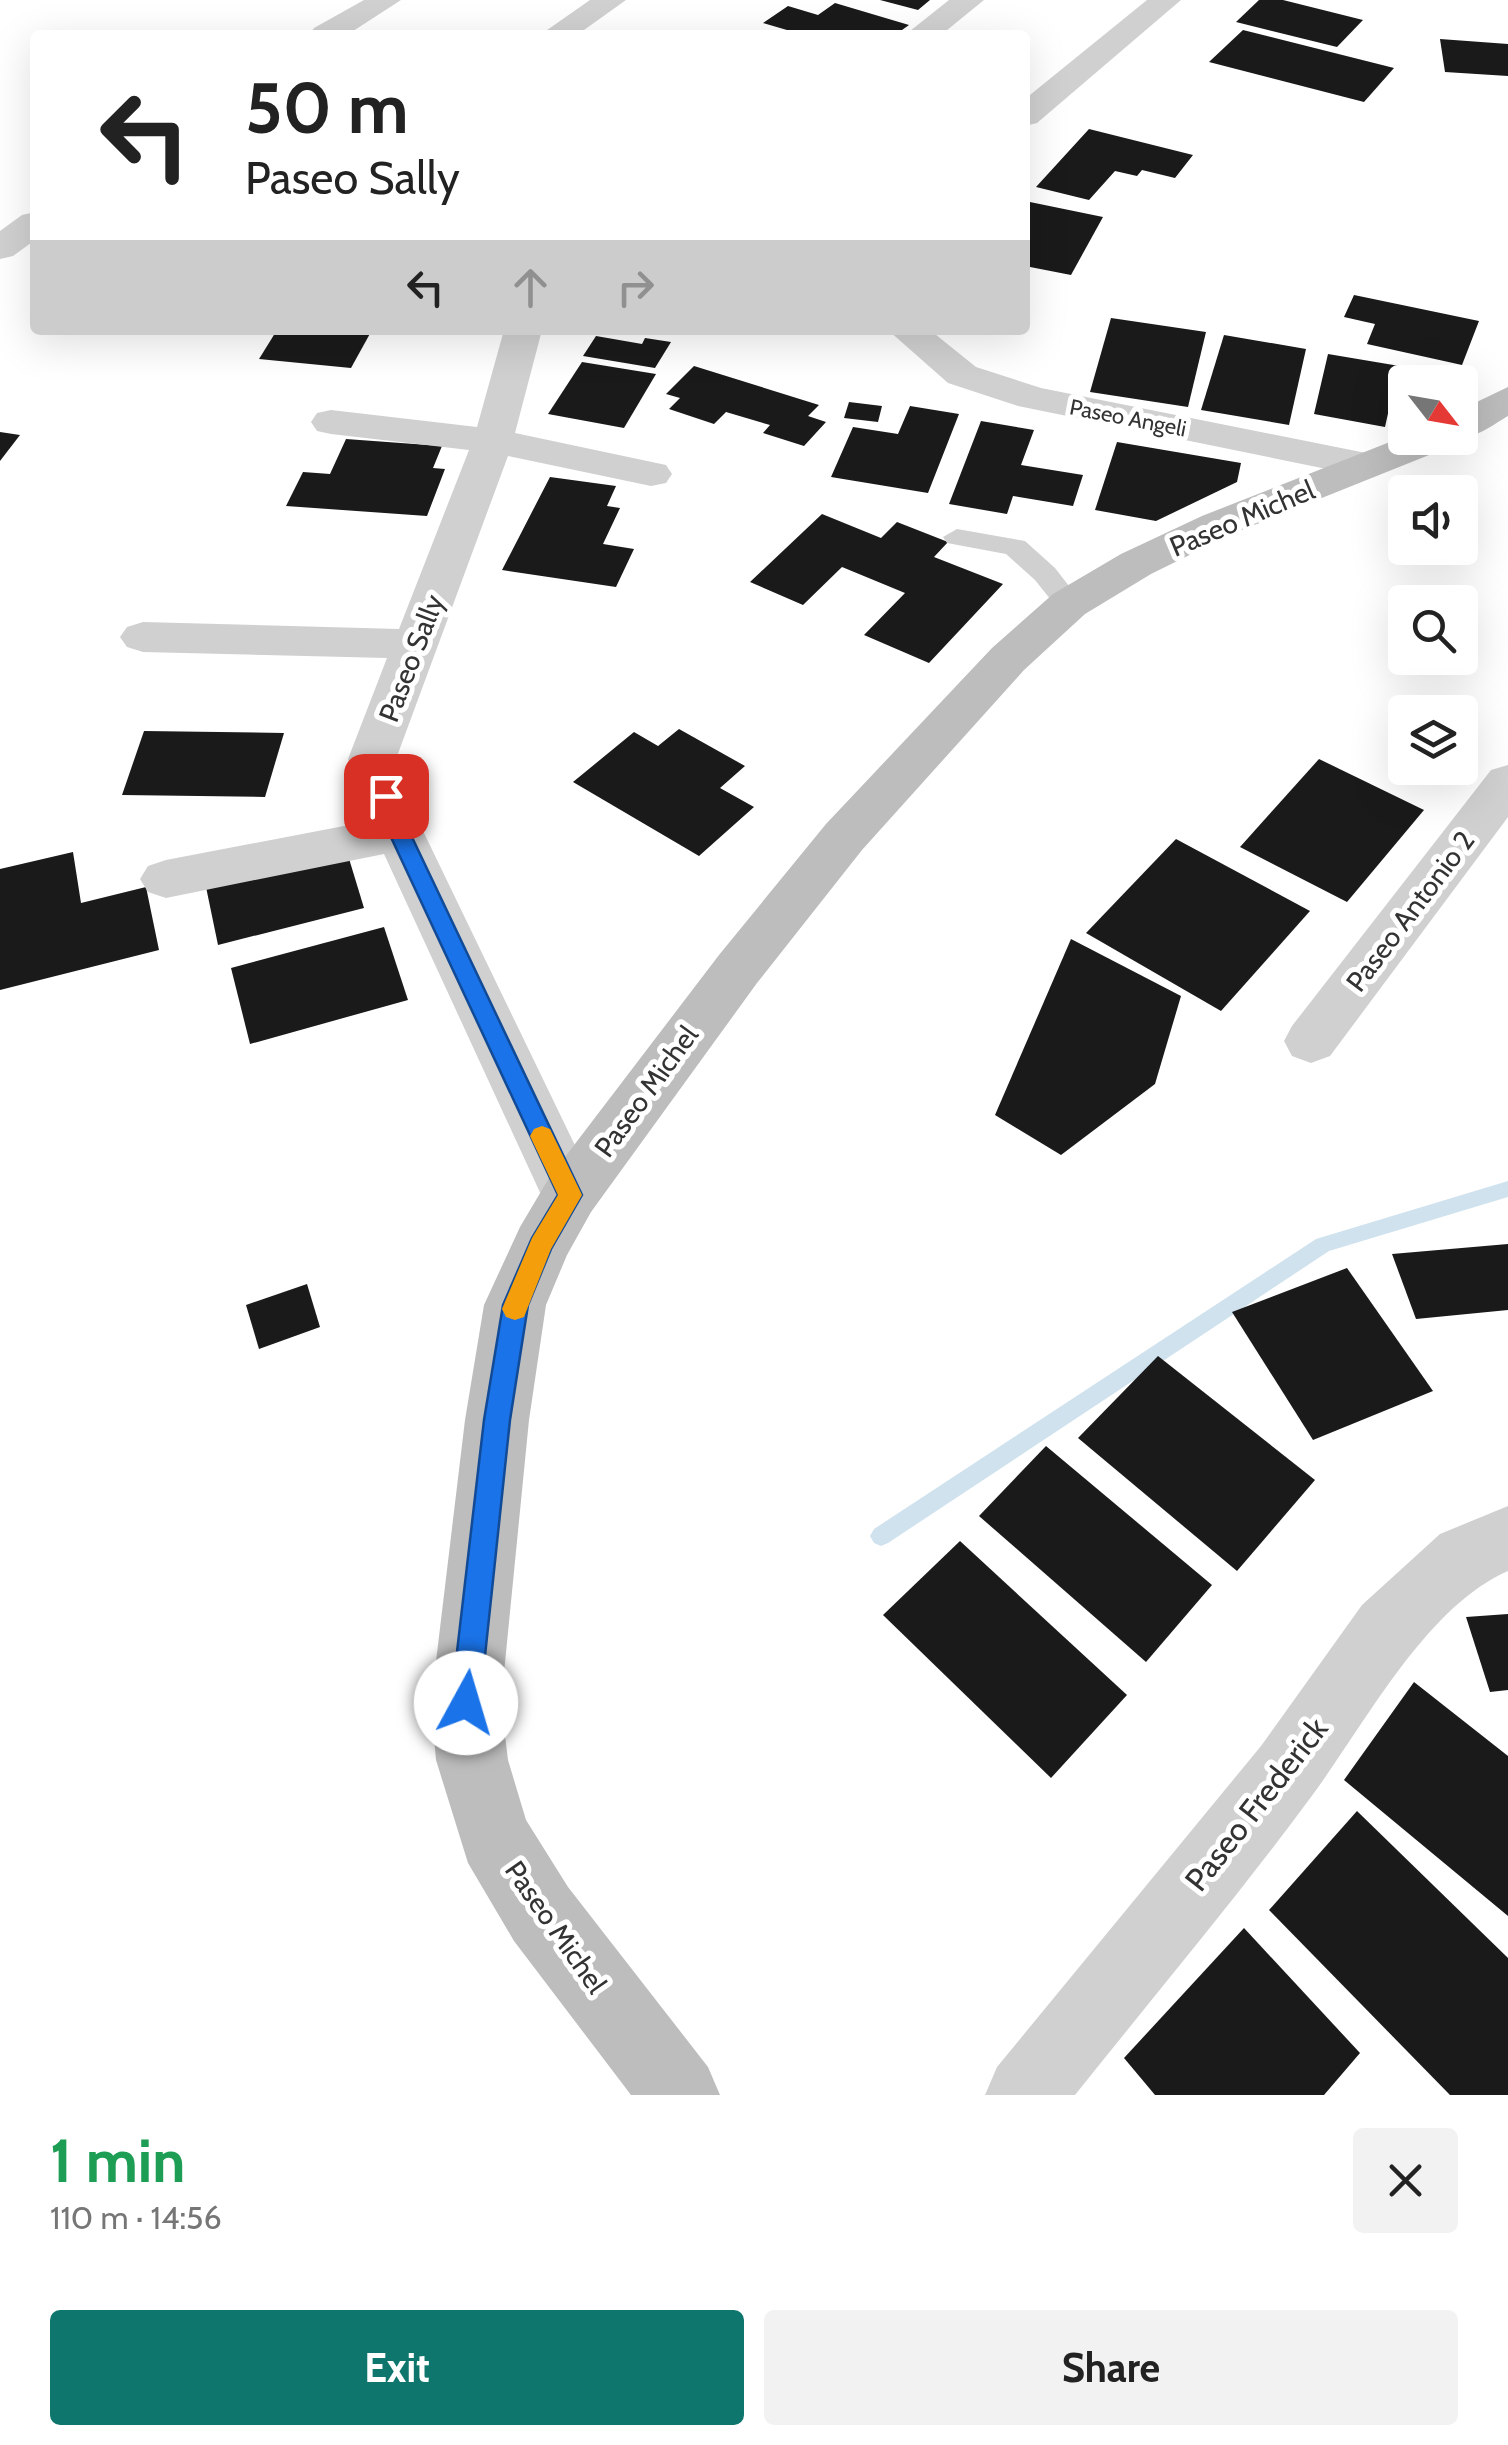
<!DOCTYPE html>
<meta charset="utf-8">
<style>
body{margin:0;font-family:Cabin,sans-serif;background:#f2f2f2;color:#222;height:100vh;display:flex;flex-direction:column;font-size:38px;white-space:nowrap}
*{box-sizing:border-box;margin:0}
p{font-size:32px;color:#767676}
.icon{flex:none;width:55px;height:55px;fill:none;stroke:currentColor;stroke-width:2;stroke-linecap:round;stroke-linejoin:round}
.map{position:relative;height:2095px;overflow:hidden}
.sheet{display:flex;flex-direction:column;background:#fff;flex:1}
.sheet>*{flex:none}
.guide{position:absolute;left:30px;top:30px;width:1000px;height:305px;border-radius:10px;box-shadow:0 10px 40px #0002;background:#fff;color:#222;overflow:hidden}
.needle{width:65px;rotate:121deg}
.fabs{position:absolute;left:1388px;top:365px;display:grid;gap:20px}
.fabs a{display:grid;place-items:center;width:90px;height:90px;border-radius:10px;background:#fff;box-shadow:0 10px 40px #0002;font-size:50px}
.pin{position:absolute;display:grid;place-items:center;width:85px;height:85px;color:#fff;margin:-42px;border-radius:20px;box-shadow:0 5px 15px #0006}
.me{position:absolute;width:110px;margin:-55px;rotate:6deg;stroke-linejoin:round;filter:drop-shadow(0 0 8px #0008)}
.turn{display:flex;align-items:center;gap:35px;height:210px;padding:0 50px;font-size:45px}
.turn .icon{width:130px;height:130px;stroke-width:2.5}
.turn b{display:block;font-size:70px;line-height:85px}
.lanes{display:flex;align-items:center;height:95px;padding:0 50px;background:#0003;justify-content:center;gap:50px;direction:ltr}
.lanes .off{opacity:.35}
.round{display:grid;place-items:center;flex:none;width:105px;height:105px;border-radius:10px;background:#f2f2f2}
.headline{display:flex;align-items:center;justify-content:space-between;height:170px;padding:0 50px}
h1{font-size:60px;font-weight:700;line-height:75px;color:#1e9e55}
.action{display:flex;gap:20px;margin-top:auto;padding:20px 50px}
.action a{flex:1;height:115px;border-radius:10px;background:#0f766e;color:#fff;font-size:40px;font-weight:700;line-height:115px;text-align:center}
.action a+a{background:#f2f2f2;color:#222}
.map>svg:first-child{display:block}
</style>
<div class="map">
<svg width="1508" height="2095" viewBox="0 0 1508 2095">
<rect width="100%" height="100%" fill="#fff"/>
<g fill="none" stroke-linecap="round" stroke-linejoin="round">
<polygon fill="#cfe2ee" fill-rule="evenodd" points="1508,1181 1508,1197 1329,1251 888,1543 881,1546 874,1543 870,1536 874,1529 1316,1239"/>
</g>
<g fill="#1a1a1a">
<polygon points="880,0 930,0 918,10"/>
<polygon points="1259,0 1283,0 1363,20 1337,47 1236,22"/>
<polygon points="835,3 909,25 895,35 804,35 763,23 788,6 818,15"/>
<polygon points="1243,30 1394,68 1364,102 1209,62"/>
<polygon points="1440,39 1508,44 1508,76 1445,72"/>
<polygon points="1089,129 1193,155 1175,178 1142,170 1137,176 1115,171 1089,200 1036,187"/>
<polygon points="1025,201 1103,217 1071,275 1025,266"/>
<polygon points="1354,295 1479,321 1462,365 1367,344 1375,324 1344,317"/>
<polygon points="1111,318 1206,332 1188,407 1090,392"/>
<polygon points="277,330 372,330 351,368 259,359"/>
<polygon points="1224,335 1306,349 1289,425 1201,410"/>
<polygon points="596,336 642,344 645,338 671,342 655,368 583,356"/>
<polygon points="1328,354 1447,374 1445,382 1405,382 1405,403 1391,400 1385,427 1314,414"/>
<polygon points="582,362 656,374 624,428 548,414"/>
<polygon points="694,366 819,405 808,416 826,422 804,446 763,433 770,425 726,412 714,424 669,409 680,398 666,394"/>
<polygon points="849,402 882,406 878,422 844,418"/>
<polygon points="910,406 959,414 928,493 831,477 853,427 898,434"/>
<polygon points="981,421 1034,430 1021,465 1083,475 1073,506 1013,496 1007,514 949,504"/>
<polygon points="0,432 20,435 0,461"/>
<polygon points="346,439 442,446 433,468 445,469 427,516 286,506 303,472 330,474"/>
<polygon points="1117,442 1241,463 1237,482 1156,521 1095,510"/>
<polygon points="550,477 616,486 607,506 620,508 603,544 634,549 616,587 502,570"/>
<polygon points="822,514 881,538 897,522 948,542 934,557 1003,584 929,663 864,635 905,593 842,567 803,605 750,582"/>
<polygon points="679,729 745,766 720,788 754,807 699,856 573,782 634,732 658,746"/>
<polygon points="144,731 284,733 265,797 122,795"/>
<polygon points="1319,759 1424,810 1347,902 1240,847"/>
<polygon points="1176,839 1310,911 1221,1011 1086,933"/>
<polygon points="73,852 81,903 146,887 159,950 0,990 0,869"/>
<polygon points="347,852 364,908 218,945 206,887"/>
<polygon points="384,927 408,1000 250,1044 231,968"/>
<polygon points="1071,939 1181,996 1155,1084 1061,1155 995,1115"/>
<polygon points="1508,1244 1508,1310 1416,1319 1392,1254"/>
<polygon points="1347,1268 1433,1391 1313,1440 1232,1312"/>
<polygon points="307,1284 320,1327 259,1349 246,1305"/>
<polygon points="1158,1356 1315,1480 1237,1571 1078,1438"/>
<polygon points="1046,1446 1212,1585 1146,1662 979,1516"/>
<polygon points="960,1541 1127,1695 1051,1778 883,1615"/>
<polygon points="1508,1614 1508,1690 1490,1692 1466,1617"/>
<polygon points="1414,1682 1508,1756 1508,1916 1344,1780"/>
<polygon points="1357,1811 1508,1958 1508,2095 1450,2095 1269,1910"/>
<polygon points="1244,1928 1360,2053 1324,2095 1155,2095 1124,2058"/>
</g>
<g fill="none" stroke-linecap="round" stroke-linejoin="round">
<polygon fill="#d0d0d0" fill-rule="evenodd" points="957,529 1025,541 1055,568 1083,604 1079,610 1059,610 1035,580 1006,554 947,543 943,537"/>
<g fill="#d0d0d0" fill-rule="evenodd">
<polygon points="364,0 401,0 347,35 309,35 314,28"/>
<polygon points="590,0 626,0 577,35 540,35"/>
<polygon points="949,0 984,0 941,35 905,35"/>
<polygon points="1147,0 1181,0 1037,123 1025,126 1025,99"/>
<polygon points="35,212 35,240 13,256 0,259 0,231 22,215"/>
<polygon points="504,330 542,330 515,433 666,465 672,474 666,483 651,486 508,456 396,759 424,833 599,1195 591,1212 570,1219 549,1212 384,854 166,898 148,892 140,879 148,866 166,860 370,821 348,759 387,658 143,652 127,647 120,637 127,627 143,622 399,629 469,450 331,434 317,431 311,422 317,413 331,410 477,427"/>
<polygon points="888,330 930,330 976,367 1041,388 1381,456 1387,465 1381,474 1366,477 1018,406 948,383"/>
<polygon points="1508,765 1508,817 1330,1056 1311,1063 1292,1056 1284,1041 1292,1026 1491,770"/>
<path d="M1508,1506V1571C1425,1607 1364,1726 1311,1797C1236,1899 1154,1996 1075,2095H985L997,2067L1261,1746L1362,1605L1440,1534Z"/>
</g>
<path fill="#bdbdbd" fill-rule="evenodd" d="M1508,387V416C1491,426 1475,439 1455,438L1449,447L1232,534L1151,574L1085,614L1024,670L862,850L757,983L591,1212L567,1255L546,1305L529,1420L501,1703L508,1760L526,1820L568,1887L708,2067L720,2095H631L514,1941L468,1863L436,1760L431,1703L465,1420L484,1305L520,1227L549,1178L719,955L826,824L992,648L1053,594L1121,554L1202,516L1405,436L1460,438V410Z"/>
</g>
<polygon fill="#1a73e8" stroke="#114b97" stroke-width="2.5" points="386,789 396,796 410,833 582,1195 551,1249 528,1305 510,1420 480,1703 476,1714 466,1718 455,1714 451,1703 484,1420 503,1305 532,1238 558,1195 389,833 376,796"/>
<polygon fill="#f59e0b" points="542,1126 550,1129 582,1195 551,1249 524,1317 515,1320 506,1317 502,1309 532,1238 558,1195 530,1136 534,1129"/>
<g text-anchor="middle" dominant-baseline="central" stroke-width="10" stroke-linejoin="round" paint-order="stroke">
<g font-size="22" fill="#333" stroke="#fff">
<text transform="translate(1128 418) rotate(11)">Paseo Angeli</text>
</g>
<g font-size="28" fill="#333" stroke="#fff">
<text transform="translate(1242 518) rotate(-23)">Paseo Michel</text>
<text transform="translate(411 658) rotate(-69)">Paseo Sally</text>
<text transform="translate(1410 911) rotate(-53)">Paseo Antonio 2</text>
<text transform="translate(646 1091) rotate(-54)">Paseo Michel</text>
<text transform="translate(556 1927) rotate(55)">Paseo Michel</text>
</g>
<g font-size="32" fill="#333" stroke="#fff">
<text transform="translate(1256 1804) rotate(-52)">Paseo Frederick</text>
</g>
</g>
</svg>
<div class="fabs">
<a><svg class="needle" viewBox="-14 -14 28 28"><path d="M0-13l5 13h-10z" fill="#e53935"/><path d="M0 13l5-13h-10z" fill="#767676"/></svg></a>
<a><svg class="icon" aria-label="sound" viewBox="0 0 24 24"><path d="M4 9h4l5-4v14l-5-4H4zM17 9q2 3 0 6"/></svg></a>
<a><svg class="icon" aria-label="search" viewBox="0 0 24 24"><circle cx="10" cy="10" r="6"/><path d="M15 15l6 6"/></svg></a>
<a><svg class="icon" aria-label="layers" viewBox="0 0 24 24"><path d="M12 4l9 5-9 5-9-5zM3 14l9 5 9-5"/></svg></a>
</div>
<div class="pin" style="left:386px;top:796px;background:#d93025"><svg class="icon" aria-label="arrive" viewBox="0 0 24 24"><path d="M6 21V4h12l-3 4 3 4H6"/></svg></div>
<svg class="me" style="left:466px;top:1703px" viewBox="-20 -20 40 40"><circle r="19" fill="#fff"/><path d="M0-13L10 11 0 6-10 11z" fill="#1a73e8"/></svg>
<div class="guide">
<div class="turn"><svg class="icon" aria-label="left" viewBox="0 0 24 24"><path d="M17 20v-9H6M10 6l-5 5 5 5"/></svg><div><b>50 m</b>Paseo Sally</div></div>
<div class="lanes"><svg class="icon" aria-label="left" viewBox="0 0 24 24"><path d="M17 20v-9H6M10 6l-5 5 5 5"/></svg><svg class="icon off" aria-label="ahead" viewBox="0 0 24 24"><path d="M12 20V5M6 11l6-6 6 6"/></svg><svg class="icon off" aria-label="right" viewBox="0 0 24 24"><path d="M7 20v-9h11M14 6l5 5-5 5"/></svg></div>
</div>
</div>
<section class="sheet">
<div class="headline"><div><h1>1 min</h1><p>110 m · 14:56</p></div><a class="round"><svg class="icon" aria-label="close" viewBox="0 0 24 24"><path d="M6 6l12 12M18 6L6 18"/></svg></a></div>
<div class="action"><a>Exit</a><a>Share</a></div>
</section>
